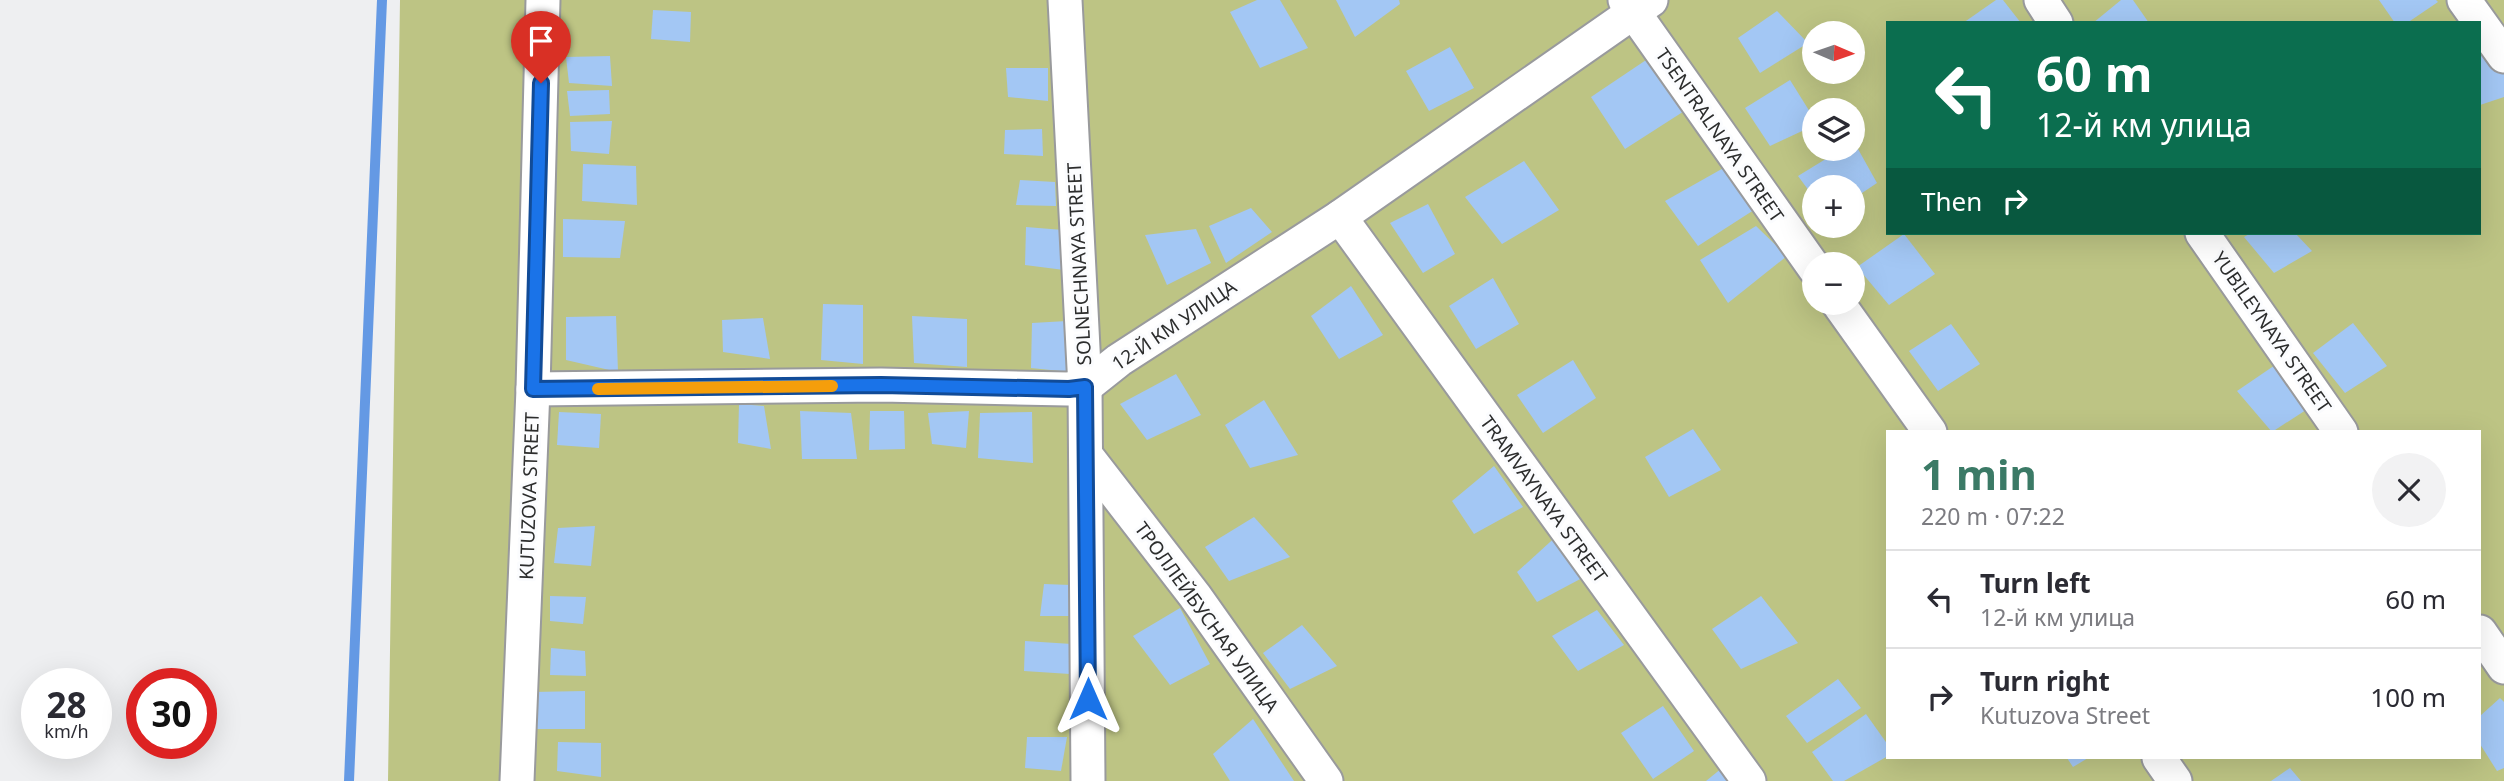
<!DOCTYPE html>
<meta charset="utf-8">
<style>
body{margin:0;font-family:"Noto Sans",sans-serif;background:#f2f2f3;color:#2b2b33;height:100vh;display:flex;flex-direction:column;font-size:26px;white-space:nowrap}
*{box-sizing:border-box;margin:0}
p{font-size:23px;color:#7c7c81}
.icon{flex:none;width:38px;height:38px;fill:none;stroke:currentColor;stroke-width:2;stroke-linecap:round;stroke-linejoin:round}
.map{position:relative;flex:1;overflow:hidden}
.drawer{position:absolute;left:1886px;top:430px;width:595px;height:329px;display:flex;flex-direction:column;background:#fff;border-radius:0px;box-shadow:0 7px 28px #0002}
.drawer>*{flex:none}
.banner{position:absolute;left:1886px;top:21px;width:595px;height:214px;border-radius:0px;box-shadow:0 7px 28px #0002;background:#0b6e4f;color:#fff;overflow:hidden}
.needle{width:46px;rotate:92deg}
.controls{position:absolute;left:1802px;top:21px;display:grid;gap:14px}
.controls a{display:grid;place-items:center;width:63px;height:63px;border-radius:50%;background:#fff;box-shadow:0 7px 28px #0002;font-size:35px}
.speed{position:absolute;left:21px;top:668px;display:flex;gap:14px;font-size:35px;font-weight:700;text-align:center}
.speed>*{display:grid;place-content:center;width:91px;height:91px;border-radius:50%;background:#fff;box-shadow:0 7px 28px #0002;line-height:1}
.speed small{font-size:18px;font-weight:400}
.speed .limit{border:10px solid #d22;background:#fff;color:#111}
.pin{position:absolute;display:grid;place-items:center;width:60px;height:60px;color:#fff;margin:-72px -30px;border-radius:50% 50% 50% 0;rotate:-45deg;box-shadow:0 0 7px #0007}
.pin .icon{rotate:45deg}
.me{position:absolute;width:77px;margin:-38px;rotate:0deg;stroke-linejoin:round;filter:drop-shadow(0 0 5px #0008)}
.turn{display:flex;align-items:center;gap:24px;height:147px;padding:0 35px;font-size:32px}
.turn .icon{width:91px;height:91px;stroke-width:2.5}
.turn b{display:block;font-size:49px;line-height:60px}
.then{display:flex;align-items:center;height:66px;padding:0 35px;background:#0003;gap:14px;font-size:26px}
.round{display:grid;place-items:center;flex:none;width:74px;height:74px;border-radius:37px;background:#f2f2f3}
.overview{display:flex;align-items:center;justify-content:space-between;height:119px;padding:0 35px}
h1{font-size:42px;font-weight:700;line-height:52px;color:#3b7a66}
ul{padding:0;list-style:none}
li{display:flex;align-items:center;gap:21px;height:98px;padding:0 35px;border-top:2px solid #e1e1e2}
li div{flex:1}
li b{display:block;font-size:26px}
li em{font-style:normal}
.map>svg:first-child{display:block}
</style>
<div class="map">
<svg width="2504" height="781" viewBox="0 0 2504 781">
<rect width="100%" height="100%" fill="#eeeff1"/>
<path fill="#bdc484" fill-rule="evenodd" d="M400,0H2504V781H388ZM1888,23H2480V233H1888ZM1815,33H1853V72H1815ZM1815,110H1853V149H1815ZM1815,187H1853V226H1815ZM1815,264H1853V303H1815ZM1888,432H2480V758H1888Z"/>
<g fill="none" stroke-linecap="round" stroke-linejoin="round">
<polyline stroke="#6499e4" stroke-width="10" points="349,781 382,0"/>
</g>
<g fill="#a3c7f4">
<polygon points="1257,0 1280,0 1308,48 1260,68 1230,12"/>
<polygon points="1336,0 1399,0 1400,4 1355,37"/>
<polygon points="1996,0 2003,0 2021,23 1963,23"/>
<polygon points="2121,0 2133,0 2149,23 2093,23"/>
<polygon points="2379,0 2436,0 2438,2 2407,23 2395,23"/>
<polygon points="653,10 691,12 690,42 651,39"/>
<polygon points="1777,11 1808,43 1760,73 1738,38"/>
<polygon points="2480,37 2504,72 2504,97 2480,105"/>
<polygon points="1450,47 1474,88 1429,111 1406,71"/>
<polygon points="610,56 612,86 569,83 566,57"/>
<polygon points="1652,56 1689,108 1625,149 1591,97"/>
<polygon points="1006,68 1048,68 1048,101 1008,97"/>
<polygon points="1790,80 1815,120 1815,125 1770,146 1745,108"/>
<polygon points="609,90 610,114 570,116 567,91"/>
<polygon points="612,121 609,154 571,151 570,122"/>
<polygon points="1042,129 1043,156 1004,154 1005,130"/>
<polygon points="1853,140 1877,183 1853,199 1853,187 1815,187 1815,199 1798,176 1842,149 1853,149"/>
<polygon points="1524,161 1559,210 1502,244 1465,197"/>
<polygon points="583,164 636,166 637,205 582,201"/>
<polygon points="1727,166 1757,208 1698,246 1665,201"/>
<polygon points="1020,180 1055,182 1056,206 1016,205"/>
<polygon points="1428,204 1455,254 1423,273 1390,223"/>
<polygon points="1251,208 1272,232 1226,263 1209,226"/>
<polygon points="563,219 625,221 620,258 563,257"/>
<polygon points="1756,226 1787,256 1728,303 1700,260"/>
<polygon points="1026,227 1063,230 1064,270 1025,265"/>
<polygon points="1196,229 1211,263 1167,285 1145,235"/>
<polygon points="2251,233 2295,233 2312,251 2274,273 2244,237"/>
<polygon points="1904,234 1935,274 1889,305 1857,267"/>
<polygon points="1493,278 1519,324 1476,349 1449,306"/>
<polygon points="1351,286 1383,335 1339,359 1311,316"/>
<polygon points="823,304 863,305 863,364 821,360"/>
<polygon points="616,316 618,372 566,360 566,317"/>
<polygon points="912,316 967,319 967,367 914,363"/>
<polygon points="763,318 770,359 723,352 722,320"/>
<polygon points="1067,321 1070,372 1031,368 1032,323"/>
<polygon points="2353,323 2387,366 2345,393 2313,353"/>
<polygon points="1951,324 1980,364 1938,391 1909,351"/>
<polygon points="1573,360 1596,398 1543,433 1517,395"/>
<polygon points="2281,361 2309,408 2272,432 2237,391"/>
<polygon points="1176,374 1201,415 1147,440 1120,404"/>
<polygon points="1264,400 1298,455 1250,468 1225,425"/>
<polygon points="739,404 764,406 771,449 738,443"/>
<polygon points="800,411 851,413 857,459 802,459"/>
<polygon points="870,411 904,411 905,449 869,450"/>
<polygon points="969,411 966,448 932,444 928,413"/>
<polygon points="559,412 601,414 599,448 557,445"/>
<polygon points="1032,412 1033,463 978,458 980,413"/>
<polygon points="1693,429 1721,470 1669,497 1645,457"/>
<polygon points="1494,466 1523,507 1474,534 1452,501"/>
<polygon points="1254,517 1290,557 1229,581 1205,547"/>
<polygon points="595,526 591,566 554,563 558,528"/>
<polygon points="1561,532 1584,577 1537,602 1517,572"/>
<polygon points="1044,584 1071,585 1071,616 1040,616"/>
<polygon points="550,596 586,597 583,624 550,621"/>
<polygon points="1761,596 1798,643 1741,669 1712,629"/>
<polygon points="1180,608 1210,664 1170,685 1133,636"/>
<polygon points="1597,610 1624,645 1578,671 1552,636"/>
<polygon points="1302,625 1337,666 1290,689 1263,653"/>
<polygon points="1025,641 1072,644 1070,674 1024,671"/>
<polygon points="551,648 585,651 586,676 550,675"/>
<polygon points="1838,679 1861,708 1807,743 1786,716"/>
<polygon points="585,691 585,729 531,729 532,692"/>
<polygon points="2500,698 2504,702 2504,768 2497,771 2480,744 2480,716"/>
<polygon points="1663,706 1694,751 1653,779 1621,733"/>
<polygon points="1866,714 1888,745 1888,756 1844,781 1833,781 1812,752"/>
<polygon points="1253,719 1294,781 1230,781 1213,754"/>
<polygon points="1027,737 1067,737 1061,771 1025,768"/>
<polygon points="558,742 601,743 601,777 557,771"/>
<polygon points="2067,758 2088,758 2073,767"/>
<polygon points="1722,768 1730,781 1706,781"/>
<polygon points="2290,768 2301,781 2271,781"/>
</g>
<g fill="none" stroke-linecap="round" stroke-linejoin="round">
<defs>
<g id="street">
<polyline points="1065,0 1085,387 1088,781"/>
<polyline points="1625,0 1815,269"/>
<polyline points="2041,0 2056,23"/>
<polyline points="2464,0 2504,56"/>
<polyline points="1340,217 1749,781"/>
<polyline points="2202,233 2341,432"/>
<polyline points="1838,303 1930,432"/>
<polyline points="533,389 881,385 1068,389 1085,387 1119,360 1340,217 1651,0"/>
<polyline points="1086,455 1195,596 1326,781"/>
<polyline points="2480,632 2504,667"/>
<polyline points="2159,758 2175,781"/>
<polyline points="517,781 533,389 543,0"/>
</g>
</defs>
<use href="#street" stroke="#999a9c" stroke-width="37"/>
<use href="#street" stroke="#fff" stroke-width="33"/>
</g>
<g fill="none" stroke-linecap="round" stroke-linejoin="round">
<defs>
<polyline id="route" points="541,83 533,389 881,385 1069,389 1085,387 1088,699"/>
</defs>
<use href="#route" stroke="#114b97" stroke-width="18"/>
<use href="#route" stroke="#1a73e8" stroke-width="12"/>
<polyline stroke="#f59e0b" stroke-width="12" points="598,389 832,386"/>
</g>
<g text-anchor="middle" dominant-baseline="central" stroke-width="6" stroke-linejoin="round" paint-order="stroke">
<g font-size="19" fill="#2c2d2d" stroke="#fbfcfe">
<text transform="translate(1720 135) rotate(55)">TSENTRALNAYA STREET</text>
<text transform="translate(1079 264) rotate(-93)">SOLNECHNAYA STREET</text>
<text transform="translate(1174 325) rotate(-34)">12-Й КМ УЛИЦА</text>
<text transform="translate(2272 332) rotate(55)">YUBILEYNAYA STREET</text>
<text transform="translate(529 496) rotate(-88)">KUTUZOVA STREET</text>
<text transform="translate(1544 499) rotate(54)">TRAMVAYNAYA STREET</text>
<text transform="translate(1207 617) rotate(54)">ТРОЛЛЕЙБУСНАЯ УЛИЦА</text>
</g>
</g>
</svg>
<div class="controls">
<a><svg class="needle" viewBox="-14 -14 28 28"><path d="M0-13l5 13h-10z" fill="#e53935"/><path d="M0 13l5-13h-10z" fill="#7c7c81"/></svg></a>
<a><svg class="icon" aria-label="layers" viewBox="0 0 24 24"><path d="M12 4l9 5-9 5-9-5zM3 14l9 5 9-5"/></svg></a>
<a>+</a>
<a>−</a>
</div>
<div class="speed"><div>28<small>km/h</small></div><div class="limit">30</div></div>
<div class="pin" style="left:541px;top:83px;background:#d93025"><svg class="icon" aria-label="arrive" viewBox="0 0 24 24"><path d="M6 21V4h12l-3 4 3 4H6"/></svg></div>
<svg class="me" style="left:1088px;top:699px" viewBox="-20 -20 40 40"><path d="M0-17L14 15 0 8-14 15z" fill="#1a73e8" stroke="#fff" stroke-width="4"/></svg>
<div class="banner">
<div class="turn"><svg class="icon" aria-label="left" viewBox="0 0 24 24"><path d="M17 20v-9H6M10 6l-5 5 5 5"/></svg><div><b>60 m</b>12-й км улица</div></div>
<div class="then">Then<svg class="icon" aria-label="right" viewBox="0 0 24 24"><path d="M7 20v-9h11M14 6l5 5-5 5"/></svg></div>
</div>
<section class="drawer">
<div class="overview"><div><h1>1 min</h1><p>220 m · 07:22</p></div><a class="round"><svg class="icon" aria-label="close" viewBox="0 0 24 24"><path d="M6 6l12 12M18 6L6 18"/></svg></a></div>
<ul>
<li><svg class="icon" aria-label="left" viewBox="0 0 24 24"><path d="M17 20v-9H6M10 6l-5 5 5 5"/></svg><div><b>Turn left</b><p>12-й км улица</p></div><em>60 m</em></li>
<li><svg class="icon" aria-label="right" viewBox="0 0 24 24"><path d="M7 20v-9h11M14 6l5 5-5 5"/></svg><div><b>Turn right</b><p>Kutuzova Street</p></div><em>100 m</em></li>
</ul>
</section>
</div>
